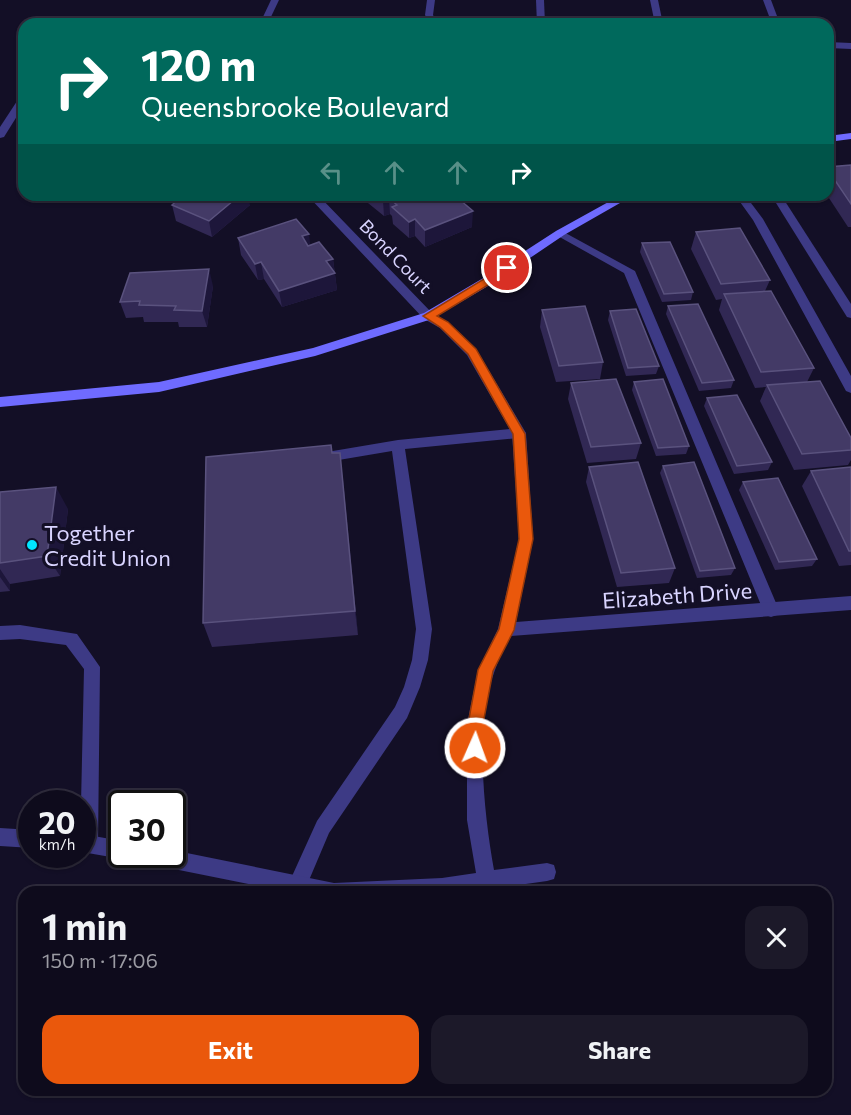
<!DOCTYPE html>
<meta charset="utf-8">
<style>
body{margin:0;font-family:Commissioner,sans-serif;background:#1c1929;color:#f1f3f6;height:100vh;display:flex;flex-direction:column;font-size:22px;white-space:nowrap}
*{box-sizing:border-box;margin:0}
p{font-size:20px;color:#9b9ba3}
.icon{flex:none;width:33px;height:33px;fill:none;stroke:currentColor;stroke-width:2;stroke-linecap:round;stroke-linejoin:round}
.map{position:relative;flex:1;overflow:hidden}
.panel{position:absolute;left:18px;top:886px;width:814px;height:210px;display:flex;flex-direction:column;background:#0e0b1c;border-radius:18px;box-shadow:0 2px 4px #0004,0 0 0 2px #2e2b3b}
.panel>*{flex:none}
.top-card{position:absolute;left:18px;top:18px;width:816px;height:183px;border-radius:18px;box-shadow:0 2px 4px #0004,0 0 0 2px #2e2b3b;background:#00695c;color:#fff;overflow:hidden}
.speed{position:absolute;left:18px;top:790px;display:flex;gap:12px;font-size:30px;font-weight:700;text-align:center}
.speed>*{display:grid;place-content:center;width:78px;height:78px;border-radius:50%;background:#0e0b1c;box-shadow:0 2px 4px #0004,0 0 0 2px #2e2b3b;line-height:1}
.speed small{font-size:15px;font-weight:400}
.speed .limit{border:3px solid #111;border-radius:9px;background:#fff;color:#111}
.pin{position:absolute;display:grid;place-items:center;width:51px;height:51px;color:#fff;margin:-26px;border:3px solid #fff;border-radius:50%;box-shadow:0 2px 6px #0007}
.me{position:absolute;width:66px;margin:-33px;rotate:2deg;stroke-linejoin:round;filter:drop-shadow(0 0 4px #0008)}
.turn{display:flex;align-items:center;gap:21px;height:126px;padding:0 24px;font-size:27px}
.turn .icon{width:78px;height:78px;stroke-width:2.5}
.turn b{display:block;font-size:42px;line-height:51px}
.lanes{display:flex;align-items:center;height:57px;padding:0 24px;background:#0003;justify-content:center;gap:30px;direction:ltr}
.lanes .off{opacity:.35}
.round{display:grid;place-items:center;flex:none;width:63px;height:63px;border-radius:18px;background:#1c1929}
.headline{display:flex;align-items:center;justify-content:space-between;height:102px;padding:0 24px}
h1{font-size:36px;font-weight:700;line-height:45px}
.cta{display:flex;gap:12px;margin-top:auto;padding:12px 24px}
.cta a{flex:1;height:69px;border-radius:18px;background:#ea580c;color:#fff;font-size:24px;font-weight:700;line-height:69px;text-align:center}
.cta a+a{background:#1c1929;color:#f1f3f6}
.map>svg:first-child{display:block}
</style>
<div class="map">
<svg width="851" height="1115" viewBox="0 0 851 1115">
<rect width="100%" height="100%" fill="#130f26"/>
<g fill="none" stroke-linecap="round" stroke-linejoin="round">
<g fill="#3d3a85" fill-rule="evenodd">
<polygon points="271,0 279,0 269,21 263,21 262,19"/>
<polygon points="536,0 544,0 545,24 537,24"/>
<polygon points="763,0 771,0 780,24 772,24"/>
<polygon points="560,230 635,271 779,610 777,615 771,617 765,615 763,610 624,273 556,235 556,231"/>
<polygon points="519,428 526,433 519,438 405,449 432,629 428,660 420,687 407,718 329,833 304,892 290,892 288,885 317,821 395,707 404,687 412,660 416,629 392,451 321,463 314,458 321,453 398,440"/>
<polygon points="20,625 77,634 100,667 98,844 96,851 89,853 82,851 81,804 84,669 66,645 20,639 0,640 0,626"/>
</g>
<g fill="#3d3a85" fill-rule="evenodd">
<polygon points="427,0 435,0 433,15 438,24 430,24 425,15"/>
<polygon points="650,0 658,0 663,24 655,24"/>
<polygon points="828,42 851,43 851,49 828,48"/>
<polygon points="24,94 24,105 4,137 0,138 0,127 21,95"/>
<path d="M307,195H318L432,313L448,322L476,349L526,433L533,539L516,622L851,596V610L511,636C505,647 499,658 495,670C474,724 484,814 494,870L547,863L554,865L556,872L554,879L547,881L470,892H289L149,864L142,862L140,855H172V850L334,883L442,878L476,873L467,820V724L478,670L498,629L519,539L512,433L467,355L440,328L424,319Z"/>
<polygon points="735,195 745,195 763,219 851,376 851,393 846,391 753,220"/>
<polygon points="771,195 781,195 851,304 851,318 847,317"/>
<polygon points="0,828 32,830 32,848 0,846"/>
<polygon points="82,834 122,841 122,855 129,857 122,859 82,852"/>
</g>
<g fill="#6f6bff" fill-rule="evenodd">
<polygon points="851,133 851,139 828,142 828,136"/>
<polygon points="621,195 634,195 564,235 493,283 432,319 315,356 159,392 0,407 0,397 159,382 313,348 424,313 485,277 556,231"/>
</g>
</g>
<g fill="#312854">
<polygon points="851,165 851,227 848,227 827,195 828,195 828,167"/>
<polygon points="368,195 454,195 472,227 425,247 415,236 409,238 393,224 392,216 390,214 384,216 368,203"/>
<polygon points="172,205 250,205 212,237 176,221"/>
<polygon points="696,232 770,280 765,291 814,368 807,382 851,438 851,460 848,465 794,470 760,401 766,387 755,388 719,310 722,299 716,300 691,249"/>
<polygon points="238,238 310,245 333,259 337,290 282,307 264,279 258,280 241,255"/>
<polygon points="642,243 693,292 691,300 662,302 640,252"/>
<polygon points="213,286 207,327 179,327 178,322 144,322 143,317 126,318 120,302"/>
<polygon points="668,306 734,380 731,388 699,391 666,314"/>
<polygon points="542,310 603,362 600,379 556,382 540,327"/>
<polygon points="610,311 659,366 656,374 626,376 608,320"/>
<polygon points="634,382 689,446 686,454 656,456 632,390"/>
<polygon points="571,383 641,443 636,459 587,463 568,399"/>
<polygon points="707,398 772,462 768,470 734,474 704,406"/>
<polygon points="332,453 343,480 358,635 212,647 203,623"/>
<polygon points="663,466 735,568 731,575 697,578 660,473"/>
<polygon points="589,467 675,568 669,583 617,587 586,482"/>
<polygon points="851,467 851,565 839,566 802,486 811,471"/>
<polygon points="743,482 817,559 812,566 775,570 739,490"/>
<polygon points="0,492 68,509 60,576 10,584 10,591 0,592"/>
</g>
<g fill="#1d163a">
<polygon points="240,195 248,195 250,205 212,237 209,221"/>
<polygon points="389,198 390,214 384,216 383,200"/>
<polygon points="473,211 472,227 425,247 425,230"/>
<polygon points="415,219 415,236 409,238 409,222"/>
<polygon points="309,234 311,250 302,236"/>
<polygon points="333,259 337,290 282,307 279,291 326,261"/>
<polygon points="261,262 264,279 258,280 255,264"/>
<polygon points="209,269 213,286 207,327 202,311"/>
<polygon points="340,453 343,480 358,635 355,611"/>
<polygon points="56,487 68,509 60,576 47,556"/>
<polygon points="0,569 10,584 10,591 0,577"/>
</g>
<g fill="#433a66" stroke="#5a527e" stroke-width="1.5">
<polygon points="851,165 851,204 828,170 828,167"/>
<polygon points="183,195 240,195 209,221 172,205"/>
<polygon points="378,195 454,195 473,211 425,230 415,219 409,222 392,207 397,205 389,198 383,200"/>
<polygon points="296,219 309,234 302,236 308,246 319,242 333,259 326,261 335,273 279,291 261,262 255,264 238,238"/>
<polygon points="740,228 770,280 721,284 696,232"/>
<polygon points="670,242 693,292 664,294 642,243"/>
<polygon points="209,269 202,311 174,310 176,306 139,305 140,301 120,302 130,273"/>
<polygon points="771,291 814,368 761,372 724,294"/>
<polygon points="698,304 734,380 702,383 668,306"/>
<polygon points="585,306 603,362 559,366 542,310"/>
<polygon points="636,309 659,366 628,368 610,311"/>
<polygon points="616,379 641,443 591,447 571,383"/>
<polygon points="663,379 689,446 658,448 634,382"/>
<polygon points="820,381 851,438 851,450 802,454 767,385"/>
<polygon points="737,395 772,462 737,466 707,398"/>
<polygon points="331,445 332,453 340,453 355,611 203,623 206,457"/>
<polygon points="638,462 675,568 621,573 589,467"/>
<polygon points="694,462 735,568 700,571 663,466"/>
<polygon points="851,467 851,551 849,551 811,471"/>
<polygon points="778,478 817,559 779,562 743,482"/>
<polygon points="56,487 47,556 0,563 0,492"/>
</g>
<polygon fill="#ea580c" stroke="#983908" stroke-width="1.5" points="507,265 511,266 511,271 437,316 448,322 476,349 525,434 533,539 514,630 493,671 483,724 483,748 481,753 475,755 470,753 467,748 468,724 478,670 499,629 519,539 513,434 468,354 440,327 423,316"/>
<circle fill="#00e5ff" stroke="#130f26" stroke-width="2" cx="32" cy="545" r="6"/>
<g text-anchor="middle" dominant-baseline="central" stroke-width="6" stroke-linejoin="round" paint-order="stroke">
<g font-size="18" fill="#d9d4ff" stroke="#130f26">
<text transform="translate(396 256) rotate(46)">Bond Court</text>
</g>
<g font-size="22" fill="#d9d4ff" stroke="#130f26" text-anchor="start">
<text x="44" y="532">Together<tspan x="44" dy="25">Credit Union</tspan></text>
</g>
<g font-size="22" fill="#d9d4ff" stroke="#130f26">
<text transform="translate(677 595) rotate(-4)">Elizabeth Drive</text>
</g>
</g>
</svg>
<div class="speed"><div>20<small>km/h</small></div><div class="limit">30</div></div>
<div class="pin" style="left:507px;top:268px;background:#d93025"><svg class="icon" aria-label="arrive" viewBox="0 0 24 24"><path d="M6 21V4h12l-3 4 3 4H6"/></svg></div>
<svg class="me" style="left:475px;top:748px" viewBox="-20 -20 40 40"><circle r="17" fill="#ea580c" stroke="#fff" stroke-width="3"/><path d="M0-11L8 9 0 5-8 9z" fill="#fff"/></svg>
<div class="top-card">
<div class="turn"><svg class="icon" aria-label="right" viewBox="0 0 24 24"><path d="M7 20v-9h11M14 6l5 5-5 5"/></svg><div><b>120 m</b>Queensbrooke Boulevard</div></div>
<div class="lanes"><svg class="icon off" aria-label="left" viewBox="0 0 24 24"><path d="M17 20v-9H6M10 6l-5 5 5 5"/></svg><svg class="icon off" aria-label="ahead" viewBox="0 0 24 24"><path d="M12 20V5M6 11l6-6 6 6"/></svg><svg class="icon off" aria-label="ahead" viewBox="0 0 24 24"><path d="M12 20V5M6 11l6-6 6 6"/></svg><svg class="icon" aria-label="right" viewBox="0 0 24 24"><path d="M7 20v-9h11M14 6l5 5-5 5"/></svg></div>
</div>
<section class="panel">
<div class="headline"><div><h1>1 min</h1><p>150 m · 17:06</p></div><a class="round"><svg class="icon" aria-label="close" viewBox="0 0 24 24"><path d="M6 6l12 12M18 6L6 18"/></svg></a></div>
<div class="cta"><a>Exit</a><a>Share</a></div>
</section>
</div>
